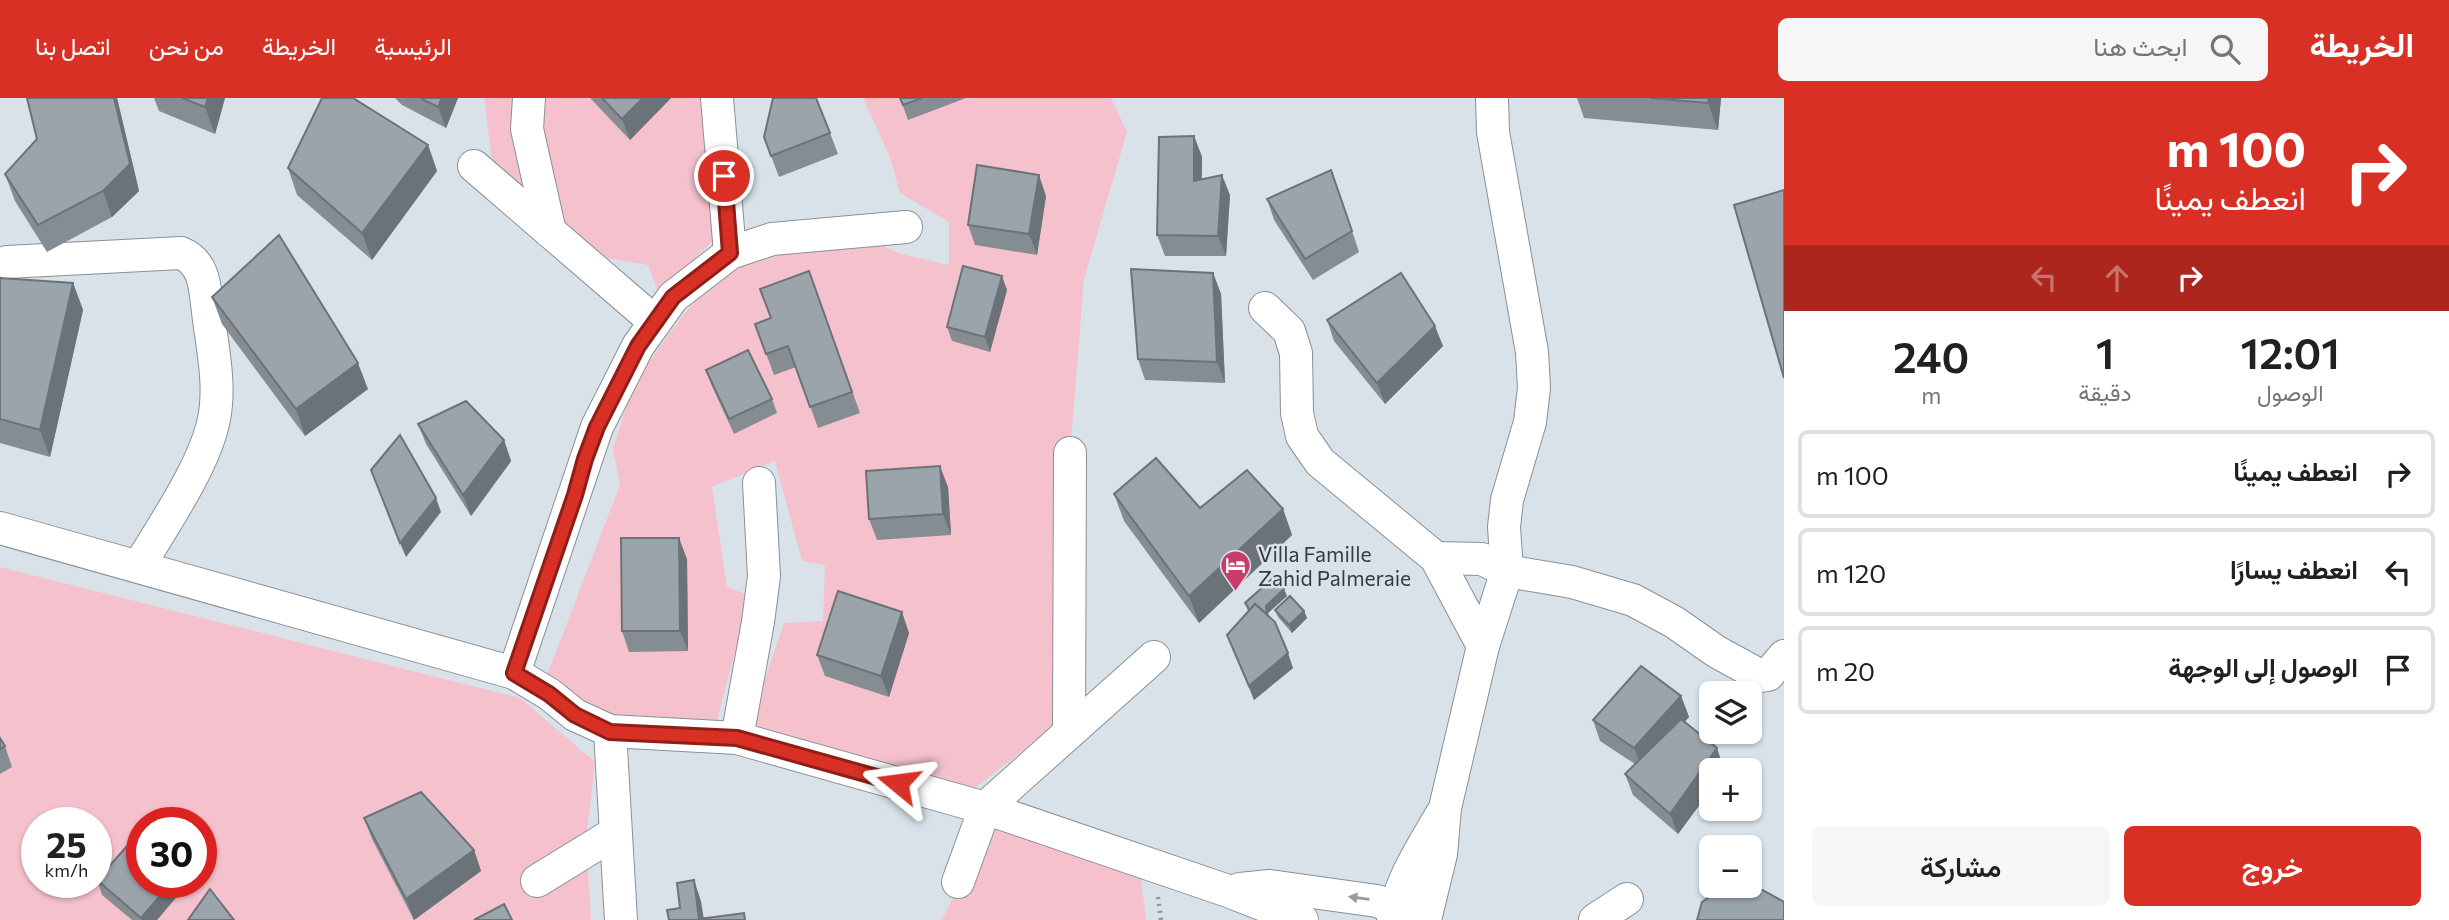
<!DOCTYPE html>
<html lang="ar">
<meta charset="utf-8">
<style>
body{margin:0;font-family:Commissioner,Vazirmatn,sans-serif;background:#f6f6f6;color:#202124;direction:rtl;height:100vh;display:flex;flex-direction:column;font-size:26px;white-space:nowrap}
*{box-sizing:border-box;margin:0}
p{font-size:23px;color:#757577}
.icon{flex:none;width:38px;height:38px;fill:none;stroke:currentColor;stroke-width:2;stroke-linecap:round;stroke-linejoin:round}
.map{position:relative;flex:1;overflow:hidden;direction:ltr}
.sheet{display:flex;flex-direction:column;background:#fff;width:665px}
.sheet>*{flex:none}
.banner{background:#d93025;color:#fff;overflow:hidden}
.tools{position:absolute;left:1699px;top:583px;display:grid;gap:14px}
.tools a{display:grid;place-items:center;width:63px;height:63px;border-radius:10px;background:#fff;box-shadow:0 2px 5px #0004;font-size:35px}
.speed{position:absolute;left:21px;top:709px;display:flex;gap:14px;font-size:35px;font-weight:700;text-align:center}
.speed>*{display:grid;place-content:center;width:91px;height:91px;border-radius:50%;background:#fff;box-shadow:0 2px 5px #0004;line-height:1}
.speed small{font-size:18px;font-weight:400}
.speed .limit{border:10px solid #d22;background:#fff;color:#111}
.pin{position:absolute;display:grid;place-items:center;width:60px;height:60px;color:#fff;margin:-30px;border:4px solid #fff;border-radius:50%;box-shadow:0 2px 7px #0007}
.me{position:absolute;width:77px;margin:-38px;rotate:286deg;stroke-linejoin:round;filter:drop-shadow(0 0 5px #0008)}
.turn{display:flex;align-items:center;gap:24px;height:147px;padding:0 28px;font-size:32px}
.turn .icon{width:91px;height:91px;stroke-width:2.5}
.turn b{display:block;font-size:49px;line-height:60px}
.lanes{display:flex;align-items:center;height:66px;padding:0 28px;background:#0003;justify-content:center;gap:35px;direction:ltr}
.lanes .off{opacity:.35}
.eta{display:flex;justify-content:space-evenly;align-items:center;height:119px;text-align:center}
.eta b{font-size:42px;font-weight:600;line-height:49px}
.button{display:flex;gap:14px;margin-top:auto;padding:14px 28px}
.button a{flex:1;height:80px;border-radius:10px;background:#d93025;color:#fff;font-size:28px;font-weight:600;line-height:80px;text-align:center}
.button a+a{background:#f6f6f6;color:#202124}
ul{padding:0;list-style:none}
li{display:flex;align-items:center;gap:21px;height:88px;margin:0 14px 10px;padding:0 14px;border:4px solid #e0e0e0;border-radius:10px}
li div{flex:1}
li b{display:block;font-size:26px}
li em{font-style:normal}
header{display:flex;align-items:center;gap:42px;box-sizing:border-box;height:98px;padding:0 35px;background:#d93025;color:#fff}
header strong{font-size:33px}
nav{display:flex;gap:38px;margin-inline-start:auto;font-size:24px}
.search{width:490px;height:63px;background:#f6f6f6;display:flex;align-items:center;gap:18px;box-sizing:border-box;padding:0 24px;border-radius:10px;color:#757577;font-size:26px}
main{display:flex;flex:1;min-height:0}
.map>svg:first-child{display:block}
</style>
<header>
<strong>الخريطة</strong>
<div class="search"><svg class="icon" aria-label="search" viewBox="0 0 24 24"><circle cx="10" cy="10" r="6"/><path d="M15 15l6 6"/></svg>ابحث هنا</div>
<nav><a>الرئيسية</a><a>الخريطة</a><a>من نحن</a><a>اتصل بنا</a></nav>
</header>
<main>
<section class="sheet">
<div class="banner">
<div class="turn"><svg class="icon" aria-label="right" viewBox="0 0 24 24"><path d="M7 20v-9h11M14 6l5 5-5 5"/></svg><div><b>100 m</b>انعطف يمينًا</div></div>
<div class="lanes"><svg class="icon off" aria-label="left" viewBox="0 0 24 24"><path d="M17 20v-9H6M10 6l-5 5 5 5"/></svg><svg class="icon off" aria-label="ahead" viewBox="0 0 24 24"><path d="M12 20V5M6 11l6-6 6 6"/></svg><svg class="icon" aria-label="right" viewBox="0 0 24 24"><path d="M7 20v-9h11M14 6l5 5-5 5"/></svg></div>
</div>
<div class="eta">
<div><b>12:01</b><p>الوصول</p></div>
<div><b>1</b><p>دقيقة</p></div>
<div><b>240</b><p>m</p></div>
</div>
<ul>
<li><svg class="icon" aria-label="right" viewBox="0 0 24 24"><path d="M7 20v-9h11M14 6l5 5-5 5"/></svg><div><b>انعطف يمينًا</b></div><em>100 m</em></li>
<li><svg class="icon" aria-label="left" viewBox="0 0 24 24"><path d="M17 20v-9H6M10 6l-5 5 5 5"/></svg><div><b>انعطف يسارًا</b></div><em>120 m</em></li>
<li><svg class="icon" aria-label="arrive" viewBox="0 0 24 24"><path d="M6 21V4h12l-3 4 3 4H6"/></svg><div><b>الوصول إلى الوجهة</b></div><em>20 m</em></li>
</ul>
<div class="button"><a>خروج</a><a>مشاركة</a></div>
</section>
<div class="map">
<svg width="1784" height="822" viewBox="0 0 1784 822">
<rect width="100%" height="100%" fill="#d9e2e9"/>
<g fill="#f5c1cc" fill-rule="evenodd">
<polygon points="484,0 703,0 713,142 660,198 648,167 607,160 493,70"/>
<polygon points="863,0 1111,0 1127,34 1084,181 1070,355 1057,626 971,693 749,629 784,525 823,523 825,467 802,463 775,363 712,389 727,489 750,498 716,625 609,625 546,580 620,387 613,351 634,284 685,215 709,186 739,167 779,151 871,142 898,155 949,167 949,124 900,95 890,59"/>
<path d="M0,469L520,600L595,664L586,742L591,822H0ZM37,724H96V784H37ZM142,724H201V784H142Z"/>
<polygon points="991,723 1140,772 1146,822 942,822"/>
</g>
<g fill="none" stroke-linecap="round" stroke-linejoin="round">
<defs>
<g id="minor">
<polyline points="529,0 527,31 550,134"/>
<polyline points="717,0 730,155"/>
<polyline points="474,68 655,224"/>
<path d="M7,164L181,155C205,165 205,190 208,214C212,248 221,286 214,321C205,367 164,426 139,468"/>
<polyline points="1265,210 1289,233 1296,255 1297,315 1302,338 1320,364 1436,460 1483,548"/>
<polyline points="0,430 514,575 549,596 575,617 610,633 737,640 985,710 1228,793 1302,822"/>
<polyline points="1436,460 1482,461 1507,473 1572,484 1633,502 1674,524 1717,554 1761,578 1768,577 1784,558"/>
<polyline points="514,575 597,329 638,248 673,199 730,155 772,141 906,129"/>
<polyline points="610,633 621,822"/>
<polyline points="1069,635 1070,355"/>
<polyline points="737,640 758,524 764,478 759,385"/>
<polyline points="537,783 615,735"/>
<polyline points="958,784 985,710 1154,559"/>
<polyline points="1240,791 1270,788 1377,803 1424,822"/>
<path d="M1393,822C1399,784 1422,750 1441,717"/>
<polyline points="1425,822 1441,756 1445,710 1483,548 1507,473 1504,429 1507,402 1530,324 1534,290 1532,254 1493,34 1492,0"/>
<polyline points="1595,822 1627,801"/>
</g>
</defs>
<use href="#minor" stroke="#889197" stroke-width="34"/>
<polyline stroke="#8e959a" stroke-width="4.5" stroke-dasharray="2 5" stroke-linecap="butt" points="1158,799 1161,822"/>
<use href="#minor" stroke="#fff" stroke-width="32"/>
</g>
<g fill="#858d93">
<polygon points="27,0 117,0 139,93 112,119 47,154 15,103 5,76 37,41"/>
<polygon points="154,0 225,0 215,36 159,13"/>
<polygon points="395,0 458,0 446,30 402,7"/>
<polygon points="590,0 671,0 630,42"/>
<polygon points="900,0 966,0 908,22"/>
<polygon points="1577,0 1721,0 1718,32 1584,20"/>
<polygon points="830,35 838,56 779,79 764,39"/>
<polygon points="1194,38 1202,59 1202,81 1230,97 1226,158 1165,158 1157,137"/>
<polygon points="428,47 437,73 372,162 297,97 288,70"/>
<polygon points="1339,93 1359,154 1313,182 1274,122 1267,101"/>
<polygon points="1046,98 1037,157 975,147 968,127"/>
<polygon points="809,173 860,315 818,330 796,269 774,277 755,226 771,220"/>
<polygon points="1213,175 1221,196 1225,285 1145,282 1138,261"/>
<polygon points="0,180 73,185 83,212 50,359 0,345"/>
<polygon points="1007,192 990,254 952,243 947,229"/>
<polygon points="212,199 368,291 305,338 222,226"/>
<polygon points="1327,222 1443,248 1385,306 1334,243"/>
<polygon points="706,272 772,301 777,315 734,336 711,286"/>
<polygon points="418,326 504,342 511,363 471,418 426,346"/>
<polygon points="948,389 951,437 877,442 869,421"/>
<polygon points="1114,396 1200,410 1283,411 1292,437 1199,525 1124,423"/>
<polygon points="687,461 688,553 629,554 622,533"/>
<polygon points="1287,498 1268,515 1293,570 1254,602 1227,537 1248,513 1245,505"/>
<polygon points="1275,512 1304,513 1307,520 1292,535 1278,519"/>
<polygon points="909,535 889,599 825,578 817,557"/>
<polygon points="1681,598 1689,619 1684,624 1724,671 1712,672 1712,690 1678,736 1633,697 1625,676 1635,666 1600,643 1593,622"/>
<polygon points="0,640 5,648 12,669 0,676"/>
<polygon points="364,720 474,752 481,773 414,822 372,741"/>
<polygon points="97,782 184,790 157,822 132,822 102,797"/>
</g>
<g fill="#6c7378">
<polygon points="114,0 117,0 139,93 112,119 103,93"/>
<polygon points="208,0 225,0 215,36 205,9"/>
<polygon points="442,0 458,0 446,30 438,9"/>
<polygon points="643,0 671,0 630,42 622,21"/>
<polygon points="1709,0 1721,0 1718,32 1708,5"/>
<polygon points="1194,38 1202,59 1201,104 1194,83"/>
<polygon points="428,47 437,73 372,162 362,135"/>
<polygon points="1039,77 1046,98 1037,157 1029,136"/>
<polygon points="1222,77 1230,97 1226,158 1218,138"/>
<polygon points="1213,175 1221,196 1225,285 1217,264"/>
<polygon points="1002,178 1007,192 990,254 985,239"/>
<polygon points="73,185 83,212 50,359 40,332"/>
<polygon points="1435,228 1443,248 1385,306 1377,285"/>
<polygon points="358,265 368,291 305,338 296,311"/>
<polygon points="504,342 511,363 471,418 463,397"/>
<polygon points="940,368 948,389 951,437 943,416"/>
<polygon points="436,400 441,414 406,459 400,445"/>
<polygon points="1283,411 1292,437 1199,525 1189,498"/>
<polygon points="679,440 687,461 688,553 680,533"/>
<polygon points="1284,491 1287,498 1268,515 1270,527 1267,519 1266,508"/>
<polygon points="1304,513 1307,520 1292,535 1289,527"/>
<polygon points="902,514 909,535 889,599 881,578"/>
<polygon points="1288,555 1293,570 1254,602 1249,588"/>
<polygon points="1681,598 1689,619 1642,671 1634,650"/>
<polygon points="1717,650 1724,671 1712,672 1712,690 1678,736 1670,716"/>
<polygon points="474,752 481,773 414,822 406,801"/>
<polygon points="694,782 701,803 704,822 699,822"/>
<polygon points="172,784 182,784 184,790 157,822 142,822 141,820"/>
</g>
<g fill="#9ba4ab" stroke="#6c7378" stroke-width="2">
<polygon points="27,0 114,0 130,66 103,93 38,127 5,76 37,41"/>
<polygon points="182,0 208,0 205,9"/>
<polygon points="322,0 353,0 428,47 362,135 288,70"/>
<polygon points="420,0 442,0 438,9"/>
<polygon points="602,0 643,0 622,21"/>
<polygon points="773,0 816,0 830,35 771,58 764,39"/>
<polygon points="900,0 922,0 903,7"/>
<polygon points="1650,0 1709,0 1708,5"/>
<polygon points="1194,38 1194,83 1222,77 1218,138 1157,137 1159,39"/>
<polygon points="977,67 1039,77 1029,136 968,127"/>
<polygon points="1331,72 1352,133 1305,161 1267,101"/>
<polygon points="1784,92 1784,280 1734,107"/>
<polygon points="279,137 358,265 296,311 212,199"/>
<polygon points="963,168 1002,178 985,239 947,229"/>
<polygon points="1131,171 1213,175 1217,264 1138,261"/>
<polygon points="809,173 852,294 810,309 788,248 766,256 755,226 771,220 760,191"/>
<polygon points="1401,175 1435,228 1377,285 1327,222"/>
<polygon points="0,180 73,185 40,332 0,321"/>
<polygon points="748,252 772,301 729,321 706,272"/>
<polygon points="466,303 504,342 463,397 418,326"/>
<polygon points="400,337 436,400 400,445 371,372"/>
<polygon points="1156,360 1200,410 1247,372 1283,411 1189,498 1114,396"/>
<polygon points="940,368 943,416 869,421 866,373"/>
<polygon points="621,440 679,440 680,533 622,533"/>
<polygon points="1274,479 1284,491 1266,508 1267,516 1255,506 1250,512 1245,505"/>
<polygon points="838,493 902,514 881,578 817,557"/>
<polygon points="1290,498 1304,513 1289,527 1275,512"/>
<polygon points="1255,506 1275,524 1288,555 1249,588 1227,537"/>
<polygon points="1641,568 1681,598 1634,650 1593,622"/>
<polygon points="1681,621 1717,650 1670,716 1625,676"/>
<polygon points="0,640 5,648 0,651"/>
<polygon points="421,694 474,752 406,801 364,720"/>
<polygon points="136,738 142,743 142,784 172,784 141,820 97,782"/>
<polygon points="694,782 699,821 744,815 745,822 669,822 667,812 680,810 677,785"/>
<polygon points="1750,785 1784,804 1784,822 1697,822 1702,804 1726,788 1750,788"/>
<polygon points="210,791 234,822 188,822"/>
<polygon points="504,806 512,822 474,822"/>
</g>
<defs><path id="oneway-solid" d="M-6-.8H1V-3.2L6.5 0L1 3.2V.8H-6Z" transform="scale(1.75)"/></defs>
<use fill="#9a9c9e" href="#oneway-solid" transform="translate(1359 800) rotate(-172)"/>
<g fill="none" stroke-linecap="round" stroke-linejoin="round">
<defs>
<polyline id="route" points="724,78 730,155 673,199 638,248 597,329 585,361 575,397 514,575 549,596 575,617 610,634 737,640 898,685"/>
</defs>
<use href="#route" stroke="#8d1f18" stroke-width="18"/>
<use href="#route" stroke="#d93025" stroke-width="12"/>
</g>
<defs>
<symbol id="hotel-pin" viewBox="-11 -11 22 30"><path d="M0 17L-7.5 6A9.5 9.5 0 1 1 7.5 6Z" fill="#c83c6b" stroke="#d9e2e9"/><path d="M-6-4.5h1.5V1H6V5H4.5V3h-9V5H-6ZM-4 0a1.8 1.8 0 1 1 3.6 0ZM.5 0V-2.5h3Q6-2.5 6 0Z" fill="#fff"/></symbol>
</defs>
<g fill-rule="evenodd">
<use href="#hotel-pin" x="1218" y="450" width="35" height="47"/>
</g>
<g text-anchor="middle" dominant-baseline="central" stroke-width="5" stroke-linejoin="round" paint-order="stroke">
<g font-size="21" fill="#363a3d" stroke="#d9e2e9" text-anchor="start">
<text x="1258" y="455">Villa Famille<tspan x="1258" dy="24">Zahid Palmeraie</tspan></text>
</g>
</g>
</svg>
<div class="tools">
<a><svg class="icon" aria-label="layers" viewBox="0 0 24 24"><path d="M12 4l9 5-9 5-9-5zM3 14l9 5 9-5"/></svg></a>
<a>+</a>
<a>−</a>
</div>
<div class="speed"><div>25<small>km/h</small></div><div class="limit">30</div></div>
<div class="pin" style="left:724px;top:78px;background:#d93025"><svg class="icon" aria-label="arrive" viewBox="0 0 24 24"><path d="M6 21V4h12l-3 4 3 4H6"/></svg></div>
<svg class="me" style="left:898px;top:685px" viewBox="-20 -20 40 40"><path d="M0-17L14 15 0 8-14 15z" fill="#d93025" stroke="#fff" stroke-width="4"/></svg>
</div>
</main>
